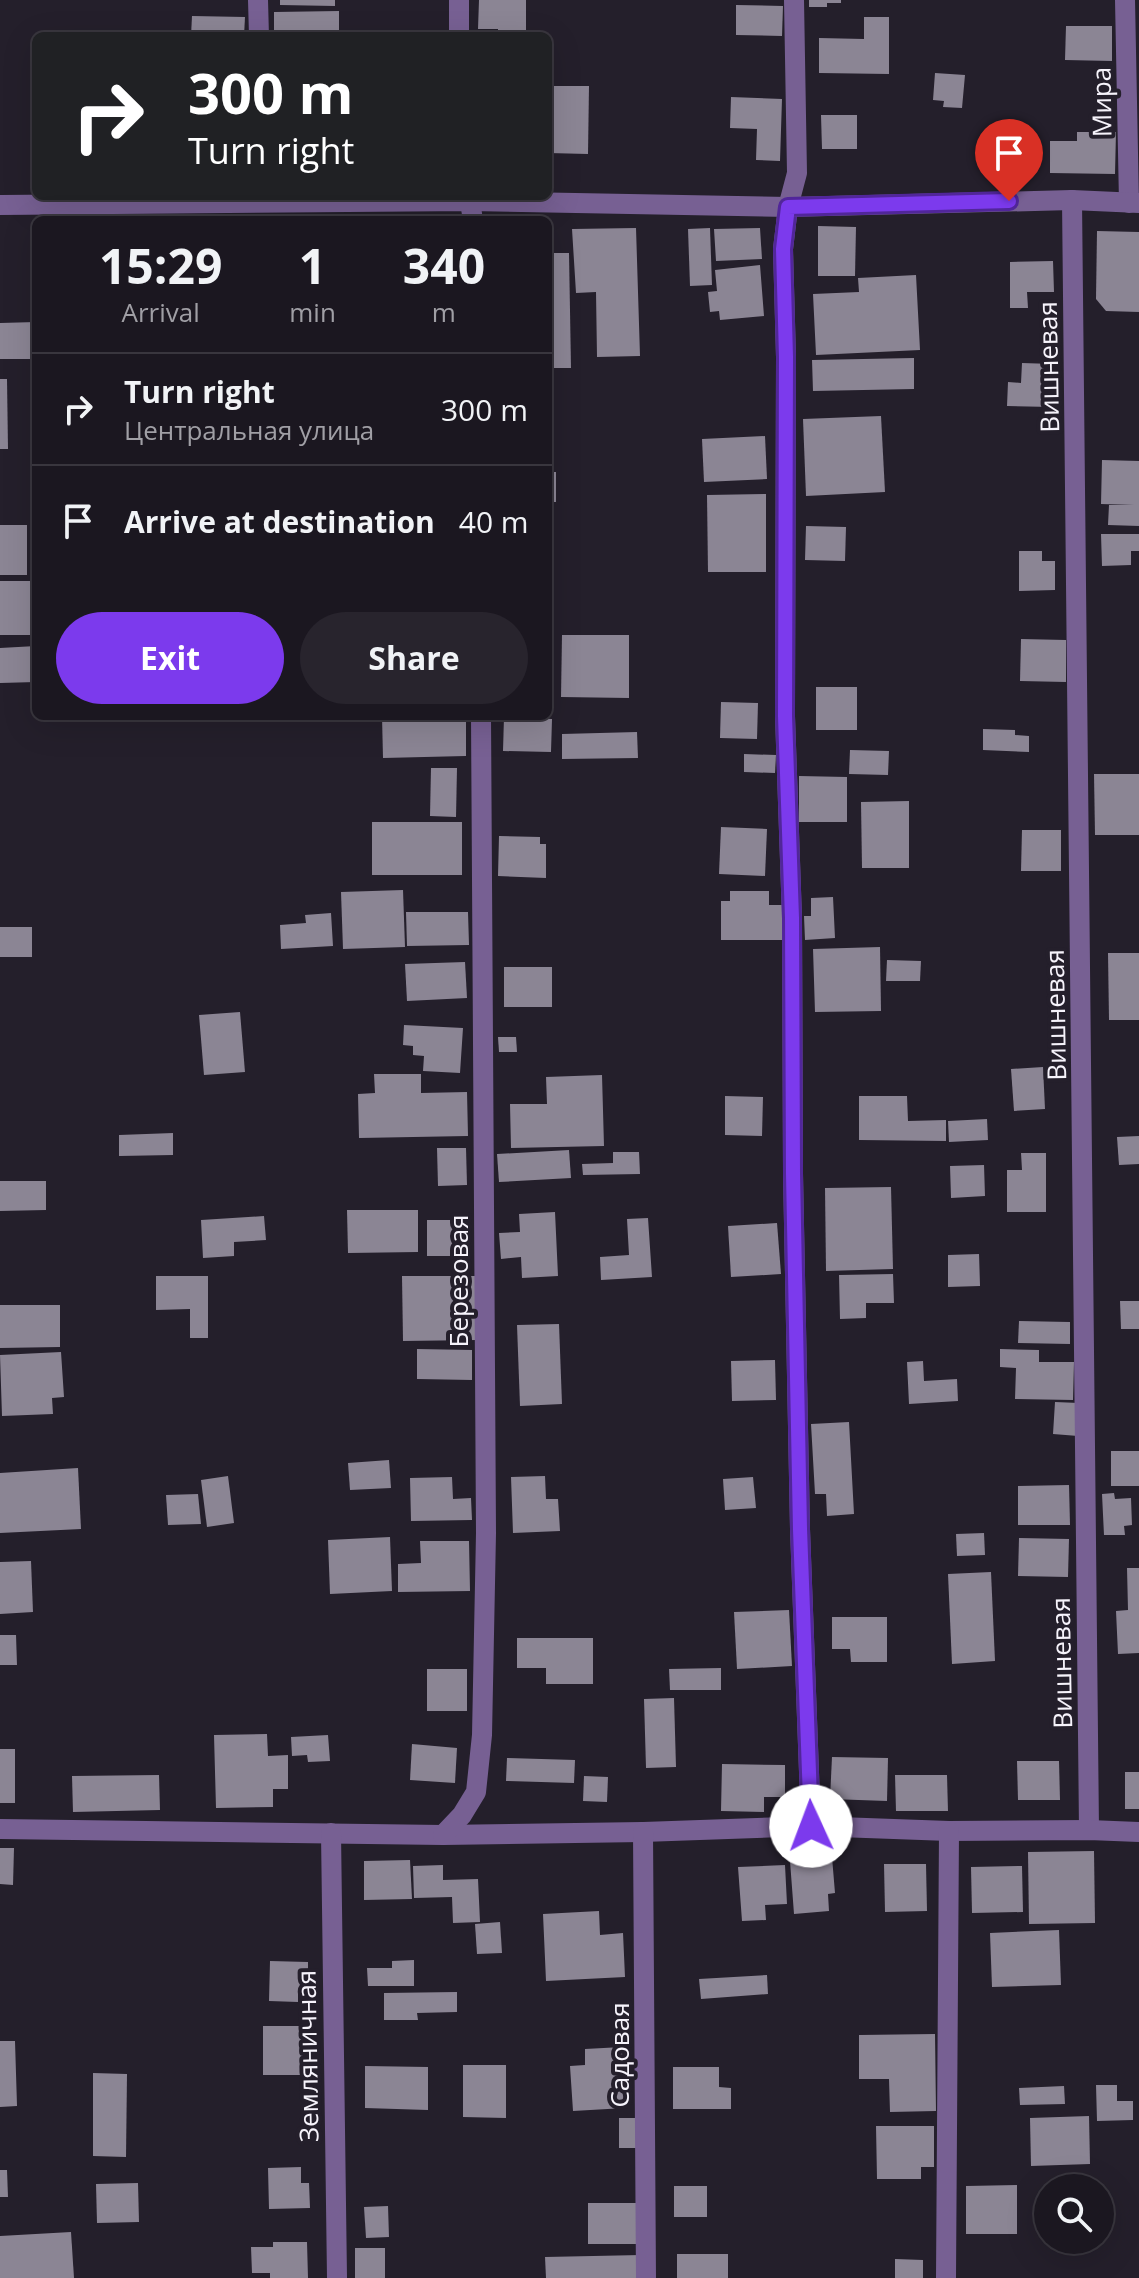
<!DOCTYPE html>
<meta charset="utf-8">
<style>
body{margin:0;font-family:"Open Sans",sans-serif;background:#28242d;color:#f1f3f6;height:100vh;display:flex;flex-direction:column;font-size:30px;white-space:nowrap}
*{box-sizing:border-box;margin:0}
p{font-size:26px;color:#a09fa5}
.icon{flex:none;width:44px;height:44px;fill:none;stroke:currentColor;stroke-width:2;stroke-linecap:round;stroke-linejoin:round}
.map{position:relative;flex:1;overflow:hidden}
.drawer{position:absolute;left:32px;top:216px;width:520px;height:504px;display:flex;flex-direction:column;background:#1b1720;border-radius:12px;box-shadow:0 8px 32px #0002,0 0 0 2px #39363e}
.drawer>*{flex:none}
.banner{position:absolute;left:32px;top:32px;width:520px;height:168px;border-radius:12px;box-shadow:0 8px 32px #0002,0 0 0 2px #39363e;background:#202124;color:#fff;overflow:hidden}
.controls{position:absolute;left:1034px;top:2174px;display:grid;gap:16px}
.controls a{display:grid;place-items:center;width:80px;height:80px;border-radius:50%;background:#1b1720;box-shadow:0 8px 32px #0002,0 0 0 2px #39363e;font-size:40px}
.pin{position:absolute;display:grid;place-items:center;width:68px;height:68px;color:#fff;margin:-82px -34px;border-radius:50% 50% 50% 0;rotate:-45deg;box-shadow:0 0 8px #0007}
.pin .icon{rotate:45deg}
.me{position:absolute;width:88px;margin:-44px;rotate:358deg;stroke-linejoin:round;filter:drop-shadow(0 0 6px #0008)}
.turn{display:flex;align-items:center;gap:28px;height:168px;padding:0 24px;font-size:36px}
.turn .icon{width:104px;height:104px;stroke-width:2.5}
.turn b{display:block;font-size:56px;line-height:68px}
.eta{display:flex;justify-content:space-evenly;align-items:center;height:136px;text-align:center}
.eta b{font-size:48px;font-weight:700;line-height:56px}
.action{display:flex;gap:16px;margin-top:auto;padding:16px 24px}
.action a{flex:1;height:92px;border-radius:48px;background:#7c3aed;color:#fff;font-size:32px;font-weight:700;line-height:92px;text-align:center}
.action a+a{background:#28242d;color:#f1f3f6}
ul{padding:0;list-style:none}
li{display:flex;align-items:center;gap:24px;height:112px;padding:0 24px;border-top:2px solid #39363e}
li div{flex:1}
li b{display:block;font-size:30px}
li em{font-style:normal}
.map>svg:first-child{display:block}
</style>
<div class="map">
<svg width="1139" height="2278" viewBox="0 0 1139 2278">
<rect width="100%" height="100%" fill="#241f2b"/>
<g fill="#8b8594">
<polygon points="280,0 335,0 335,6 280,5"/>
<polygon points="479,0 526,0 526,36 498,36 498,29 478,29"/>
<polygon points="809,0 841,0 841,3 827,3 827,7 809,7"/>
<polygon points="736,5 783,6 782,36 736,35"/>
<polygon points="339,11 339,36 274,36 274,12"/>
<polygon points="192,16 245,17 244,36 191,36"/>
<polygon points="864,17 889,17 889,74 819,73 819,38 864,39"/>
<polygon points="1066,26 1112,26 1112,61 1065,60"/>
<polygon points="935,73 965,75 962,108 943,107 944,101 933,100"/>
<polygon points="548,86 589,86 588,154 548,153"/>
<polygon points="731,97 782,99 780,161 756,160 757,129 730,128"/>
<polygon points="821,115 857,115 857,149 822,149"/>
<polygon points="1077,132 1116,132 1115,174 1050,173 1050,141 1077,141"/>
<polygon points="818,226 856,227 855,276 818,276"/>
<polygon points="636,228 640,356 597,357 596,292 576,293 572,229"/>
<polygon points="710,228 712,285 690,286 688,229"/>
<polygon points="760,228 762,259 716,261 714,229"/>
<polygon points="1097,231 1139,232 1139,312 1106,311 1096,299"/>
<polygon points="548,253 569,253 571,368 548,368"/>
<polygon points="1053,261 1054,292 1027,292 1028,308 1010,308 1010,262"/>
<polygon points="760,265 764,316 720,320 719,311 710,312 708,292 717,291 715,270"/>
<polygon points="916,275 920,350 816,355 813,294 859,292 858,278"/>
<polygon points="36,322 36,359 0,359 0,323"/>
<polygon points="914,358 914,389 813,391 812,360"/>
<polygon points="1022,363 1053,364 1052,407 1007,406 1008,382 1021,383"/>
<polygon points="0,379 7,379 8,449 0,449"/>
<polygon points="881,416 885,492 806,496 803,419"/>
<polygon points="765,436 767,479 704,482 702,439"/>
<polygon points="1102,460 1139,461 1139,526 1108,525 1109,505 1134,505 1101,504"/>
<rect x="548" y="472" width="8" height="30"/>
<polygon points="766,494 766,572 708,572 707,495"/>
<rect x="0" y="525" width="27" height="50"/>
<polygon points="806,526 846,527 845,561 805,560"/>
<polygon points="1101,534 1139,534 1139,551 1131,551 1131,565 1102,566"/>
<polygon points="1019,551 1042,551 1042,561 1055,561 1055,590 1019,591"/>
<rect x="0" y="581" width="36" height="54"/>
<polygon points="562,635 629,635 629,698 561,697"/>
<polygon points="1021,639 1066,640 1066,682 1020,681"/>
<polygon points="36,646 36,682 0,683 0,648"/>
<rect x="816" y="687" width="41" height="43"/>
<polygon points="721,702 758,703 757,739 720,738"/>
<polygon points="382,716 466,716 466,756 383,758"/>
<polygon points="504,717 552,719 551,752 503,751"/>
<polygon points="983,729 1015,730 1015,735 1029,736 1029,752 983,750"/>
<polygon points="637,732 638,758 562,759 562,734"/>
<polygon points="850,750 889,751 888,775 849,774"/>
<polygon points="744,754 776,755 775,773 744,772"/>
<polygon points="431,768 457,768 456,817 430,816"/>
<polygon points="1094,774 1139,774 1139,835 1095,835"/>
<polygon points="799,776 847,777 847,822 799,822"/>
<polygon points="909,801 909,868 862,868 861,802"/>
<rect x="372" y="822" width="90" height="53"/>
<polygon points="721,827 767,829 765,876 719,874"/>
<polygon points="1022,830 1061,830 1061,871 1021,871"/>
<polygon points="499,836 540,837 540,844 546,844 546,878 498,876"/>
<polygon points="403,890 405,947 343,949 341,892"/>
<polygon points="730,891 769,891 769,905 783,905 783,940 721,940 721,901 730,901"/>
<polygon points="833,897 835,938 805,940 804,916 811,916 811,898"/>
<polygon points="406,912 468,912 469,945 407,946"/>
<polygon points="331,913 333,946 281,949 280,925 306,923 305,915"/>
<rect x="0" y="927" width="32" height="30"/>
<polygon points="880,947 881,1011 815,1012 813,949"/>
<polygon points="1108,953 1139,953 1139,1020 1109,1020"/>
<polygon points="887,960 921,961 920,981 886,981"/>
<polygon points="465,962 467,998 407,1001 405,964"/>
<rect x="504" y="967" width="48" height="40"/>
<polygon points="240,1012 245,1072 204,1075 199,1015"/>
<polygon points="404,1025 463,1028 460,1073 423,1071 424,1056 413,1055 413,1046 403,1045"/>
<polygon points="498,1037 516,1037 517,1052 499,1052"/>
<polygon points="1043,1067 1045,1109 1014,1111 1011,1069"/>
<polygon points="374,1074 421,1074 421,1093 467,1092 468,1136 359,1138 358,1094 375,1093"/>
<polygon points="602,1075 604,1146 511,1148 510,1104 547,1104 546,1077"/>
<polygon points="725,1096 763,1097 762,1136 725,1135"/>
<polygon points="859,1096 907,1096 908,1121 946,1120 946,1141 859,1140"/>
<polygon points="987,1119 988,1140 949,1142 948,1121"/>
<polygon points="173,1133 173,1155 119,1156 119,1135"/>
<polygon points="1139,1136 1139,1164 1119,1165 1117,1137"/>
<polygon points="437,1148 466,1148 467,1185 438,1186"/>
<polygon points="569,1150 571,1178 499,1182 497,1154"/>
<polygon points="613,1152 639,1152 640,1174 583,1175 582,1164 613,1163"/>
<polygon points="1021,1153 1046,1153 1046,1212 1007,1212 1007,1170 1022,1170"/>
<polygon points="984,1165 985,1196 951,1198 950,1166"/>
<polygon points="0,1181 46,1181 46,1210 0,1211"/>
<polygon points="891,1187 893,1269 826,1271 825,1188"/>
<polygon points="347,1210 418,1210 418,1252 348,1253"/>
<polygon points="555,1212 558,1276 522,1278 521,1257 501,1259 499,1233 520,1232 519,1214"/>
<polygon points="264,1216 266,1240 234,1242 234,1256 203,1258 201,1220"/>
<polygon points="648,1218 652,1277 601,1280 600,1257 629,1255 627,1219"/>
<rect x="427" y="1220" width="41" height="36"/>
<polygon points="777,1223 781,1274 731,1277 728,1226"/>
<polygon points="979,1254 980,1286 948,1287 948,1255"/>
<polygon points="893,1274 894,1303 866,1303 866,1318 840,1319 839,1275"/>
<polygon points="156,1276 208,1276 208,1338 190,1338 190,1309 156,1310"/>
<polygon points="402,1276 476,1276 477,1340 403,1341"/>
<polygon points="1120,1301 1139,1301 1139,1329 1121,1329"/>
<polygon points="0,1305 60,1305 60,1347 0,1348"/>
<polygon points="1019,1321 1070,1322 1070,1344 1018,1343"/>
<polygon points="559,1324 562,1404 520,1406 517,1325"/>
<polygon points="417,1349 472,1350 472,1380 417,1379"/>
<polygon points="1000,1349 1039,1350 1039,1362 1074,1362 1073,1400 1015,1399 1016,1368 1000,1367"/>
<polygon points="61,1352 64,1397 52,1398 53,1414 2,1416 0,1355"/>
<polygon points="775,1360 776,1400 732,1401 731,1361"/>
<polygon points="923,1361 924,1381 957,1379 958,1401 909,1404 907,1362"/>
<polygon points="1055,1402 1079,1403 1078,1436 1053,1434"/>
<polygon points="849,1422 854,1514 827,1516 826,1494 815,1494 811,1424"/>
<rect x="1111" y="1451" width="28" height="35"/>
<polygon points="389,1460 391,1488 350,1490 348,1463"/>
<polygon points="78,1468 81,1529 0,1533 0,1473"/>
<polygon points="228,1476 234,1523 207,1527 201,1480"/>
<polygon points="545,1476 546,1499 558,1499 560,1531 513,1533 511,1477"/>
<polygon points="452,1477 453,1499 471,1498 472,1520 411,1521 410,1478"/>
<polygon points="753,1477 756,1508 725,1510 723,1479"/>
<polygon points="1069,1485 1070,1525 1018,1525 1018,1486"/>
<polygon points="1114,1493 1115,1499 1131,1498 1132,1525 1124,1526 1125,1535 1104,1535 1102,1494"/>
<polygon points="198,1494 201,1524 168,1525 166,1495"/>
<polygon points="984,1533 985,1555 957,1556 956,1534"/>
<polygon points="390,1537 392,1591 330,1594 328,1540"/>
<polygon points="1019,1538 1069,1539 1068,1577 1018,1576"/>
<polygon points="420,1541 469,1541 470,1591 398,1592 398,1564 421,1563"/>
<polygon points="31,1561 33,1612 0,1614 0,1562"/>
<polygon points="1127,1568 1139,1568 1139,1653 1118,1654 1116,1611 1128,1610"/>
<polygon points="991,1572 995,1661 952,1664 948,1574"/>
<polygon points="789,1610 792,1666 737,1669 734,1612"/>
<polygon points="832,1617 887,1617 887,1662 851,1662 850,1649 832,1649"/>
<polygon points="0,1635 16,1635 17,1665 0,1665"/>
<polygon points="517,1638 593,1638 593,1684 546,1684 546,1668 517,1668"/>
<polygon points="721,1668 721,1690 670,1690 669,1669"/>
<rect x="427" y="1669" width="40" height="42"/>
<polygon points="674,1698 676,1767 646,1768 644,1699"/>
<polygon points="267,1734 268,1756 288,1755 288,1789 273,1789 273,1807 216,1808 214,1735"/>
<polygon points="328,1735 330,1761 308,1762 307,1755 292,1756 291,1737"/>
<polygon points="412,1744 457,1748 455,1783 410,1780"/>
<rect x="0" y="1749" width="15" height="54"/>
<polygon points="832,1757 888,1758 887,1801 830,1799"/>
<polygon points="507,1758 575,1760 574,1783 506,1781"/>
<polygon points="1017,1761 1059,1761 1060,1800 1018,1800"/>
<polygon points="722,1764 785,1765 785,1797 764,1797 764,1812 721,1811"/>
<rect x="1125" y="1772" width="14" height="37"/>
<polygon points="159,1775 160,1810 73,1812 72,1776"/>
<polygon points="895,1775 947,1775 948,1811 896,1811"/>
<polygon points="584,1776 608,1777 607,1802 583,1801"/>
<polygon points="0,1848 14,1848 13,1885 0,1884"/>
<polygon points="1094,1851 1095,1923 1029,1924 1028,1852"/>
<polygon points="832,1857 835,1893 828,1894 829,1911 794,1914 790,1861"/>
<polygon points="410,1860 412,1899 364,1900 364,1861"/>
<polygon points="884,1864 926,1864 927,1911 885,1912"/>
<polygon points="443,1865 443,1880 478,1879 480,1922 453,1923 452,1897 414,1898 413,1866"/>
<polygon points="785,1865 787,1904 765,1905 766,1920 742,1921 738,1867"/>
<polygon points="1022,1866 1023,1912 972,1913 971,1867"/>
<polygon points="599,1911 600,1935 623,1933 625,1977 546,1981 543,1914"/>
<polygon points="500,1922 502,1953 477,1954 475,1924"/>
<polygon points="1059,1930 1061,1985 992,1987 990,1933"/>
<polygon points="414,1960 414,1986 368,1986 367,1968 392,1968 392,1961"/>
<polygon points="270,1961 308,1962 308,1994 298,1993 298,2002 269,2001"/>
<polygon points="767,1975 768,1994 701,1999 699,1979"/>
<polygon points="457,1992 457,2012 417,2013 418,2020 384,2020 384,1993"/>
<rect x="263" y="2026" width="45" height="49"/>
<polygon points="935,2034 936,2111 890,2112 889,2079 859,2079 859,2035"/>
<polygon points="0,2041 15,2041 17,2106 0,2107"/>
<polygon points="622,2047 625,2108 573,2111 570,2066 585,2065 585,2049"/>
<polygon points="463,2065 506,2065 506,2118 463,2117"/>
<polygon points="365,2066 428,2067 428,2110 365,2108"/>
<polygon points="673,2067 719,2067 719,2087 731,2088 731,2109 673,2109"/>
<polygon points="93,2073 127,2074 126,2157 93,2156"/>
<polygon points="1096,2085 1117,2085 1117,2101 1133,2101 1133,2120 1097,2121"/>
<polygon points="1064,2086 1065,2104 1020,2105 1019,2088"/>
<polygon points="1089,2116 1090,2164 1031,2166 1030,2118"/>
<rect x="619" y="2118" width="25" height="30"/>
<polygon points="876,2126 934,2126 934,2167 921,2167 921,2179 877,2179"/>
<polygon points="301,2167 301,2183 309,2183 310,2208 269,2209 268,2168"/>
<polygon points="0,2170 7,2170 8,2197 0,2197"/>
<polygon points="138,2183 139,2222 97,2223 96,2184"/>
<polygon points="1017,2185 1017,2234 966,2234 966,2186"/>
<rect x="674" y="2186" width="33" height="31"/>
<rect x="588" y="2203" width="52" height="41"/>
<polygon points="388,2206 389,2237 366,2238 364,2207"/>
<polygon points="71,2232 74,2278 0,2278 0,2236"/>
<polygon points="273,2242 307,2242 308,2278 270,2278 270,2273 252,2273 251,2247 273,2247"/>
<rect x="355" y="2248" width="30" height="30"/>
<rect x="677" y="2254" width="51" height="24"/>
<polygon points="641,2255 642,2278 546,2278 545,2257"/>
<polygon points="895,2259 923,2260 923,2278 895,2278"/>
</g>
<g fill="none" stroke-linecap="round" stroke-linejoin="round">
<g stroke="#776093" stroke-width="20">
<polyline points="258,0 259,36"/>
<polyline points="459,0 459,36"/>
<polyline points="794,0 797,173 788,207 783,249 786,357 785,716 792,918 793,1173 800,1529 811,1826"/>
<polyline points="1125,0 1129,203"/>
<polyline points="469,196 473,220"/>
<polyline points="1072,200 1089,1830"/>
<polyline points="0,205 471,201 788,207 1072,200 1139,203"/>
<polyline points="0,1829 443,1835 643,1832 811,1826 949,1831 1089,1830 1139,1832"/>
<polyline points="643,1832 646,2278"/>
<polyline points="331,1833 337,2278"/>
<polyline points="443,1835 462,1815 476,1792 482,1735 486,1533 481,716"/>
<polyline points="946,2278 949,1831"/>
</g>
</g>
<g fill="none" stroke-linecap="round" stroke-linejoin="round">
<defs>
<polyline id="route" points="811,1826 800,1529 793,1173 792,918 785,716 786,357 783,249 788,207 1009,201"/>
</defs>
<use href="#route" stroke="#51269a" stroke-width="20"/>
<use href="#route" stroke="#7c3aed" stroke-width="14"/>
</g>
<g text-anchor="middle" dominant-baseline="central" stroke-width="8" stroke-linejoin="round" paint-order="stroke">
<g font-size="26" fill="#f6f3fb" stroke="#241f2b">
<text transform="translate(1101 102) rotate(-91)">Мира</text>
<text transform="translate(1048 367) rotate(-91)">Вишневая</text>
<text transform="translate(1055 1015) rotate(-91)">Вишневая</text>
<text transform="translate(458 1281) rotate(-90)">Березовая</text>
<text transform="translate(1061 1663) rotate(-91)">Вишневая</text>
<text transform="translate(619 2055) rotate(-90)">Садовая</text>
<text transform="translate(307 2056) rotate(-91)">Земляничная</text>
</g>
</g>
</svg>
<div class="controls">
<a><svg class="icon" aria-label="search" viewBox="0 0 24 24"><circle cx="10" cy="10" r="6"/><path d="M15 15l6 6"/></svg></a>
</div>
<div class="pin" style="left:1009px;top:201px;background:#d93025"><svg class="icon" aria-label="arrive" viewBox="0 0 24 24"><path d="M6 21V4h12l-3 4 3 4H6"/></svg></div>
<svg class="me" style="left:811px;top:1826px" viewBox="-20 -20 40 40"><circle r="19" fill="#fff"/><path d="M0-13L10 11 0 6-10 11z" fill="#7c3aed"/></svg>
<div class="banner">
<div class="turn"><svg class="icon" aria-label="right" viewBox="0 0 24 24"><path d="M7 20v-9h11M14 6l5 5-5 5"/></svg><div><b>300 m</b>Turn right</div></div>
</div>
<section class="drawer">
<div class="eta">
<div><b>15:29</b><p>Arrival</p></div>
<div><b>1</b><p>min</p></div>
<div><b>340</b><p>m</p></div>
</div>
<ul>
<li><svg class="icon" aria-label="right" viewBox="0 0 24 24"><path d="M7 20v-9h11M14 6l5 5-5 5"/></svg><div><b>Turn right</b><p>Центральная улица</p></div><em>300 m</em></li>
<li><svg class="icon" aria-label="arrive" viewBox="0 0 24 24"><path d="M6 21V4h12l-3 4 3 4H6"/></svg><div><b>Arrive at destination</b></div><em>40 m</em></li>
</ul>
<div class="action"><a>Exit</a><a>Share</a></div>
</section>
</div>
